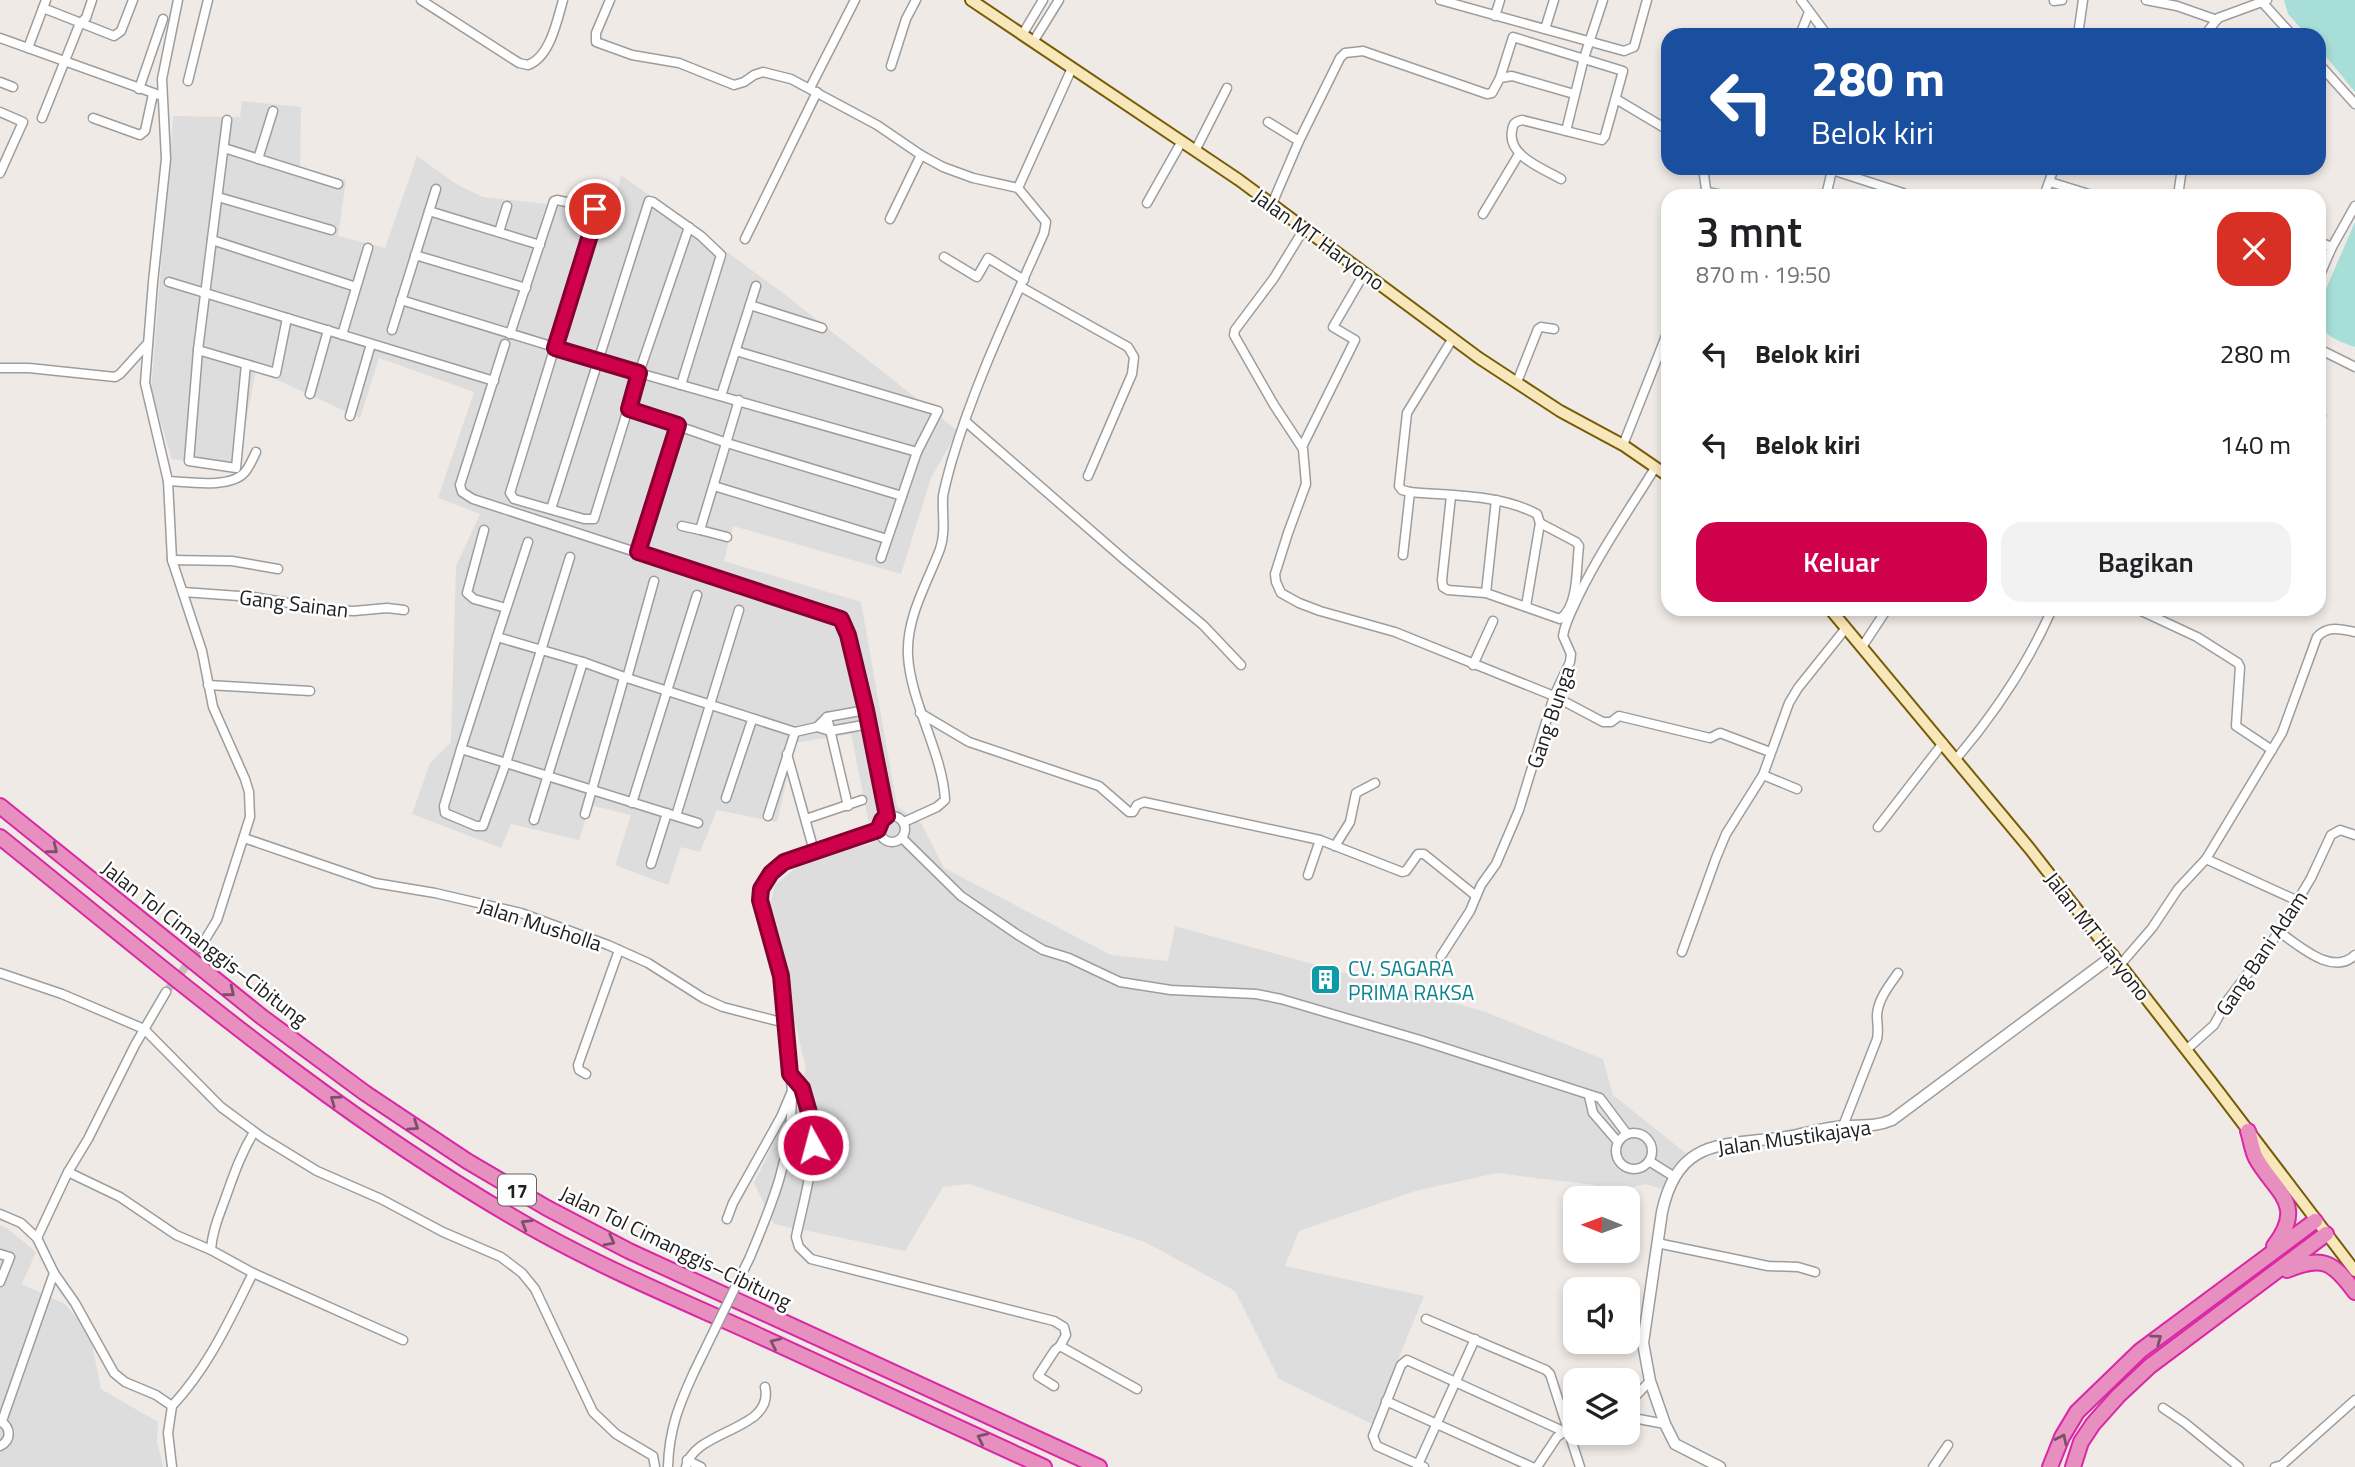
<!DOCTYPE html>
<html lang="id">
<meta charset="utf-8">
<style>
body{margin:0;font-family:"Titillium Web",sans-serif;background:#f2f2f2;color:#202124;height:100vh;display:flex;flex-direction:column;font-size:26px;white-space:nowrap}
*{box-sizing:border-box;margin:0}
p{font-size:23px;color:#757577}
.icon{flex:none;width:38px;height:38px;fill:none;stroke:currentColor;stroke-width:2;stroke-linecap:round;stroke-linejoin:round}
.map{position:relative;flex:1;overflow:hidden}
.sheet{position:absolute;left:1661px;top:189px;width:665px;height:427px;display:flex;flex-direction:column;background:#fff;border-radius:21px;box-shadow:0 4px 10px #0003}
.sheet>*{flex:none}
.guide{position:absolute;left:1661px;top:28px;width:665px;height:147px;border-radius:21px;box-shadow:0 4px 10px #0003;background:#1a4fa0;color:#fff;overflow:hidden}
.needle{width:46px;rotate:271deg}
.buttons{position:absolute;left:1563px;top:1186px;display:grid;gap:14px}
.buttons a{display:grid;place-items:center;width:77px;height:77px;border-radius:14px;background:#fff;box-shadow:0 4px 10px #0003;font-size:35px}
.pin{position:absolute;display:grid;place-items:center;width:60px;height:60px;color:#fff;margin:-30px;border:4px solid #fff;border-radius:50%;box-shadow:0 2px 7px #0007}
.me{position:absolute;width:77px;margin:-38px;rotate:353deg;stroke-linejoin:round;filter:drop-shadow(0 0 5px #0008)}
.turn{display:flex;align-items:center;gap:24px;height:147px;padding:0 35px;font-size:32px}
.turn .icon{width:91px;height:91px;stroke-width:2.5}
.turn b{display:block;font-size:49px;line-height:60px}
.round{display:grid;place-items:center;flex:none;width:74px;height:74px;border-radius:21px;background:#f2f2f2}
.headline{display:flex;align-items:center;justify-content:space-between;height:119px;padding:0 35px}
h1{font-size:42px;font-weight:600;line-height:52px}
.action{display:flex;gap:14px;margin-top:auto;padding:14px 35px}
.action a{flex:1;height:80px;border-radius:21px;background:#cf014a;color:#fff;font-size:28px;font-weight:600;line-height:80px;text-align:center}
.action a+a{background:#f2f2f2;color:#202124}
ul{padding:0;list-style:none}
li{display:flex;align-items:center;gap:21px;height:91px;padding:0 35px}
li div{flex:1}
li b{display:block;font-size:26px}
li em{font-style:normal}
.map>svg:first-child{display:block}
</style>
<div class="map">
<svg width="2355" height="1467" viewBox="0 0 2355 1467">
<rect width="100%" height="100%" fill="#f0eae6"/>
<g fill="#dedddd">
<polygon points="242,101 301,107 300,173 346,180 338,236 385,248 417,156 458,185 483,197 614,211 621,175 779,290 958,431 931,478 901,574 733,526 724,561 861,602 897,806 921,823 944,868 1111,955 1168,961 1175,926 1483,1011 1603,1059 1613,1095 1688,1155 1662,1189 1646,1184 1617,1191 1593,1185 1497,1173 1415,1191 1299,1231 1285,1266 1424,1296 1372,1424 1279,1379 1235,1291 1145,1242 969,1184 943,1187 905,1251 774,1224 754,1183 784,1122 806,1069 769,910 775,885 804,861 873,843 851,734 795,743 777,822 717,810 700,852 681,847 668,885 615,865 631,815 590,805 579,840 511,824 501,848 412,814 430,763 451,742 456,566 480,514 438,498 474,392 379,358 360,418 256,370 237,468 172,459 151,391 173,116 240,117"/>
<polygon points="0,1225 7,1228 36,1252 22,1284 65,1304 90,1334 101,1389 158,1422 157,1441 163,1467 0,1467"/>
</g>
<g fill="#a7ded7">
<polygon points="2284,0 2355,0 2355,92 2319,48 2319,35 2307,35 2288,14"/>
<path d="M2355,222V347C2340,342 2330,338 2319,327V305Z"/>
</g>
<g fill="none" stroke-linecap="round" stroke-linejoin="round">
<polyline stroke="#c6c2be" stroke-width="8" stroke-dasharray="8 4" stroke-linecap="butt" points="166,992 200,948"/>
<defs>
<g id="minor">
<polyline points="178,0 162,79 166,159 153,282 145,383 168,481 172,560 202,651 213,707 245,779 249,792 250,817 217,920 200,948"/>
<path d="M421,0L519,63L528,65C550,57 557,21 563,0"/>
<path d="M610,0L596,33V42L632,55L679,63L734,85L744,82L754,75L763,72L791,79L877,125L921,155L943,167L973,178L1018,188L1046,222L1044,233C1010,310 976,380 952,460C949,471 945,485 943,496C942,514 946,532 940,549C927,584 906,617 908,656C911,704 943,754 945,800L937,807L904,822"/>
<polyline points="1440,0 1624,51 1634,47 1647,0"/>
<polyline points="1801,0 1827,35"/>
<polyline points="2146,0 2177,6 2217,20"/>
<polyline points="2054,1 2062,0"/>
<polyline points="2263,3 2292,35"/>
<polyline points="43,8 114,36 121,31 133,0"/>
<polyline points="1495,16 1500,0"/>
<polyline points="1545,29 1554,0"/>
<polyline points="1022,35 1043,0"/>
<polyline points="1800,35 1809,12"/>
<polyline points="2078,35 2083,0"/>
<polyline points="2205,35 2218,18 2267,0"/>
<polyline points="0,38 162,96"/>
<polyline points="1033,42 1059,0"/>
<polyline points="28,48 46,0"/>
<polyline points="2319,64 2355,104"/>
<polyline points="891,66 906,19 916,0"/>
<path d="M1500,78L1513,37L1623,71L1605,136L1602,140L1522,120C1514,122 1513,124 1512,131C1507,156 1544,169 1561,179"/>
<polyline points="188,81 208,0"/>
<polyline points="0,82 13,87"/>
<polyline points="810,88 855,0"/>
<polyline points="139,89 163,19"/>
<polyline points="1616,99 1668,130"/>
<polyline points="0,112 23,122 0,173"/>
<polyline points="42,118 80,23 86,18 92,0"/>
<polyline points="93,118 140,135 145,131 153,94"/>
<polyline points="1268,122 1299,141"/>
<polyline points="1566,131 1584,58 1603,0"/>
<polyline points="224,148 338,184"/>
<polyline points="1195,151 1227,88"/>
<polyline points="258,159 273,111"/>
<polyline points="1703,168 1707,196"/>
<polyline points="1817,168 1832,170 1903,193 1908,196"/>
<polyline points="2050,182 2095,196"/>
<polyline points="1018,188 1072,68"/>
<polyline points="1707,192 1727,196"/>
<polyline points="1826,196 1832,170"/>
<polyline points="2044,196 2054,168"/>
<polyline points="2178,196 2182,168"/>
<polyline points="218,197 331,230"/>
<polyline points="1147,203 1182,141"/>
<polyline points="1272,204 1299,141 1340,58 1345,53 1363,51 1487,94 1492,93 1500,78 1512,76 1574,94"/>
<polyline points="429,211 540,245"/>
<polyline points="1483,214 1519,154"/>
<polyline points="890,219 921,155"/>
<polyline points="1304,229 1274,278 1235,330 1234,335 1274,405 1303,449 1306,484 1288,533 1275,574 1276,582 1281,593 1299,603 1320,611 1395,632 1554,696 1603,722 1611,722 1619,716 1710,738 1720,733 1770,752"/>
<polyline points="499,232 507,206"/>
<polyline points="745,239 817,92"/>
<polyline points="212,240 356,287"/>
<polyline points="2319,242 2332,247"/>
<polyline points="415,255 526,288"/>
<polyline points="944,257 977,277 988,258 1024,280"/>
<polyline points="2319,277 2332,247 2355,206"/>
<polyline points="169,282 494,381"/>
<polyline points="1021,287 1128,347 1134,357 1132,374 1088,476"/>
<polyline points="401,300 639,373 917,452"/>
<polyline points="750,305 822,328"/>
<polyline points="392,330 436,189"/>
<polyline points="510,334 554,201 557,200 594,208 595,216 510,493 514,499 584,519 594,519 639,373 689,227"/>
<polyline points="342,335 368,248"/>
<path d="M1453,338L1407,413L1399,486L1402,490L1410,492C1451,496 1499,494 1537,514L1540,523L1526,606"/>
<polyline points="505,344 460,485 462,492 473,499 841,619 848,635 866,710 887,816"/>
<polyline points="2319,349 2355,367"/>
<polyline points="198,350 227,120"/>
<polyline points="736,351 938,411 917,452 881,558"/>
<polyline points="246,364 236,468 189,461 198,350 276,373 287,318"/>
<polyline points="0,368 29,368 115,377 120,374 148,343"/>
<polyline points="1517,382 1538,329 1541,327 1554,329"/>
<polyline points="310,394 328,330"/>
<polyline points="721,396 756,286"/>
<polyline points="629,409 727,443 902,496"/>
<polyline points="2319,415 2321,416"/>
<polyline points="350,416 371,344"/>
<polyline points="965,421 1126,561 1203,625 1241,665"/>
<polyline points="1623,445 1668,331"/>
<polyline points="1302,447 1355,340 1333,327 1365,272"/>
<path d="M168,481C188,482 231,489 245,472C250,466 253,458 256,452"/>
<polyline points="714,486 887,539"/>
<path d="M1451,496L1442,580L1443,587L1448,590L1486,593L1560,619C1579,606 1576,567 1579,546L1576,542L1540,523"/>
<polyline points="551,509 649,201 653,202 701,236 721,255 681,385"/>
<polyline points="682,526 700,530 739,400"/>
<polyline points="484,530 467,593 474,599 506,608"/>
<polyline points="700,530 727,537"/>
<polyline points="528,542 497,637 583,662 627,678"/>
<polyline points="638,553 678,425"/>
<polyline points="1403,555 1410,492"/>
<polyline points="570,557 506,763 698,823"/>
<polyline points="172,560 232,561 278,569"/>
<polyline points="654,581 627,678 795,732 817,727 827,717 866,710"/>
<polyline points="183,592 253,597 331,610 354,611 387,608 404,610"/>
<polyline points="1486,593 1496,500"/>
<polyline points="2137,609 2197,637 2238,663 2240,667 2236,726 2272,750"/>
<polyline points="1862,647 1887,609"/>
<polyline points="1473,665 1493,621"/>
<polyline points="208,685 310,691"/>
<polyline points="920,713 969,742 1099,786 1129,812 1133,812 1137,805 1144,802 1320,840 1402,872 1406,871 1418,854 1424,854 1476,896"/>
<polyline points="827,717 848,806"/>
<polyline points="817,727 830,731 869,724"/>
<polygon points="461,749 506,763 483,826 476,826 445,813 444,806"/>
<polyline points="461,749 497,637"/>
<polyline points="787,754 814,851"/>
<path d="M1956,759C1995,713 2028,664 2052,609"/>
<polyline points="1763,775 1797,789"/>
<polyline points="726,798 752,720"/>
<polyline points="632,803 697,595"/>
<polyline points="585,814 624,678"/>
<circle cx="892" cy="829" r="13"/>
<polyline points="676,816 739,610"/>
<polyline points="768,816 795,732"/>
<polyline points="806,819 862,800"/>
<polyline points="534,820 583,662"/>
<polyline points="1878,827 1943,743"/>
<polyline points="244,838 375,883 435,893 521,913 608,945 648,963 703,998 723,1007 785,1023"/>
<polyline points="902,838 961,896 1018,935 1043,950 1069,958 1120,982 1171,990 1256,994 1281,999 1420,1040 1600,1098 1627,1134"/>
<polyline points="1335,846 1350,822 1356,793 1375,783"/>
<polyline points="2206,859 2298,901"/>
<polyline points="651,864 667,813"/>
<polyline points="1308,875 1320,840"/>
<path d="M2279,932C2299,945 2332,977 2355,955"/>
<polyline points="1682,952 1716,858 1726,834 1763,775 1789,703 1798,688 1846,628"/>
<path d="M1441,956L1470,911L1481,885L1496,864L1519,810L1554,696L1570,662L1571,654L1563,636C1565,622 1573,608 1579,595C1601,550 1629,510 1655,468"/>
<path d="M2120,965L2152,928L2178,889L2206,859L2282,733L2317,637C2328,625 2341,629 2355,632"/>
<polyline points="0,973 62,994 144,1029 221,1107 263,1138 317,1171 381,1199 443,1232 501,1257 522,1273 535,1289 593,1412 616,1434 653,1456 655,1467"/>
<polyline points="2186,1050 2214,1025 2227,1001 2279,932 2311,878 2331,835 2340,830 2355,835"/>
<polyline points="586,1074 579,1070 578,1065 619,950"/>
<path d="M791,1075C830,1121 807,1184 796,1237L799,1247L811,1259L1054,1321L1064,1327L1066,1335L1060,1346"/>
<polyline points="1589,1096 1593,1113 1618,1142"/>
<path d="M1843,1126L1877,1039C1879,1030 1877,1024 1877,1015C1878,999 1889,986 1898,973"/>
<path d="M254,1132C240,1155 233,1177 224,1202C218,1218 212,1233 211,1250L253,1273L403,1340"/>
<circle cx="1634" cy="1151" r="18"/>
<polyline points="1649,1161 1673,1176"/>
<polyline points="68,1172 120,1197 176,1235 211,1250"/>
<polyline points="0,1214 21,1223 37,1238 54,1273 75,1303 114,1373 125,1382 156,1395 172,1406 168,1433 172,1467"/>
<path d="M727,1219L733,1203L781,1117L792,1091L781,976L759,900C761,891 763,882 770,875C788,853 850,839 878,830"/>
<polyline points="37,1238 68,1172 88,1139 135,1045 166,992"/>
<polyline points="1657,1243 1768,1266 1798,1267 1815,1272"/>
<polyline points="0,1254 10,1257 0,1282"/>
<path d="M750,1257C773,1202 791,1158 792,1098"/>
<polyline points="1426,1319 1546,1370 1550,1374 1580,1467"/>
<polyline points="1054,1386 1038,1376 1055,1350 1060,1346 1137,1389"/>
<polyline points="1386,1401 1532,1467"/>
<polyline points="1628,1404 1650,1381"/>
<path d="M172,1406C209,1366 229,1321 253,1273"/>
<polyline points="2163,1408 2185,1423 2239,1467"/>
<polyline points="1628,1417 1665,1424"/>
<path d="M0,1421C11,1427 12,1440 0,1446"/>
<polyline points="2,1421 54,1273"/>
<polyline points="687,1460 701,1467"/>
<path d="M668,1467C669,1429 679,1405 694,1372"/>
<path d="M686,1467C694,1429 775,1431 765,1387"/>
<polyline points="1417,1467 1475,1339"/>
<polyline points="1424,1467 1377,1446 1373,1436 1401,1365 1407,1360 1565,1432"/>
<polyline points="1537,1467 1557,1437 1575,1424"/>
<polyline points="1933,1467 1948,1445"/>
<polyline points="2275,1467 2282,1465 2355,1400"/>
</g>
<path id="tertiary" d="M1720,1467L1675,1444L1665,1424L1650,1381L1643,1343L1662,1212C1678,1137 1723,1146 1786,1137C1805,1134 1825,1127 1845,1126C1862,1125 1876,1127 1892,1120L2114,955"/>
<g id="secondary">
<polyline points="971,0 1239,180 1479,358 1560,411 1623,445 1668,476"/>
<polyline points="1830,609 2030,849 2212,1083 2355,1271"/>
</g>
<g id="motorway">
<polyline points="0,806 262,1017 365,1093 467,1161 547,1208 629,1251 1099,1467"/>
<path d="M0,837C174,977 345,1124 541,1233C610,1271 682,1301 753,1333C850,1377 947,1422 1044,1467"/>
<path d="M2248,1131C2251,1140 2252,1150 2256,1158C2275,1192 2307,1204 2274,1246"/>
<path d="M2287,1270C2323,1255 2333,1262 2355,1292"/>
<polyline points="2050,1467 2062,1437 2077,1412 2140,1351 2315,1221"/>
<polyline points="2073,1467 2081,1442 2093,1424 2118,1396 2150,1366 2326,1234"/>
</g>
</defs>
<use href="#minor" stroke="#9d9d9d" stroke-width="11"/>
<use href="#tertiary" stroke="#9d9d9d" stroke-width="13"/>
<use href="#secondary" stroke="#785c05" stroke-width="14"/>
<use href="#motorway" stroke="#da27a5" stroke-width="18"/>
<use href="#minor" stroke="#fff" stroke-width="8"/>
<use href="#tertiary" stroke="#fff" stroke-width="10"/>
<use href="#secondary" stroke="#f9e7bc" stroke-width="10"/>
<use href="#motorway" stroke="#e78fbf" stroke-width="14"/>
<defs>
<polyline id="minor-bridge" points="694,1372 750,1257"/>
</defs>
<use href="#minor-bridge" stroke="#9d9d9d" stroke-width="11" stroke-linecap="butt"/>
<use href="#minor-bridge" stroke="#fff" stroke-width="8"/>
</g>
<defs><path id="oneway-chevron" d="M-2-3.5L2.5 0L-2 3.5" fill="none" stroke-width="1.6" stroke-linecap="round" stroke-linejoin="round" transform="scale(1.75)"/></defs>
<g stroke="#7a5268">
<use href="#oneway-chevron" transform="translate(53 849) rotate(39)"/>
<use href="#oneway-chevron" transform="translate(230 992) rotate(39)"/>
<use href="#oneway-chevron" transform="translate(335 1100) rotate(-144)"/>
<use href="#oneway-chevron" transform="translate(414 1126) rotate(34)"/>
<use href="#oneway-chevron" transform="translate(526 1224) rotate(-149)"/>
<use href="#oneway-chevron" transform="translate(610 1241) rotate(28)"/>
<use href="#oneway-chevron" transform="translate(2157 1339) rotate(-36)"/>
<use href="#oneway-chevron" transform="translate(775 1343) rotate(-155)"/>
<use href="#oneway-chevron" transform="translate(982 1438) rotate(-155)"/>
<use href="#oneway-chevron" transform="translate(2062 1439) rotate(-64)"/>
</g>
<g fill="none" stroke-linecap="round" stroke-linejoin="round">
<defs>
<polyline id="route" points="595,209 596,216 555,348 639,373 629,409 678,425 638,552 841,619 848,635 866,710 887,816 882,820 878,830 784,862 771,873 761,889 760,900 781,976 790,1074 802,1088 814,1130 813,1145"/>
</defs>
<use href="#route" stroke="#870130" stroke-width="18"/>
<use href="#route" stroke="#cf014a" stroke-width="12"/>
</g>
<defs>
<symbol id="building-square" viewBox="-11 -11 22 22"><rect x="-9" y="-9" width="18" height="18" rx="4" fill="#0f9aa8" stroke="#fff"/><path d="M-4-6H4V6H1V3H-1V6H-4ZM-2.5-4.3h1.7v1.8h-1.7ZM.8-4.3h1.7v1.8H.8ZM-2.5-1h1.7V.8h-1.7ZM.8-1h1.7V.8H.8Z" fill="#fff"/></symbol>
</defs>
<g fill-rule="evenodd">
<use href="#building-square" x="1308" y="962" width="35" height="35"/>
</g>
<g text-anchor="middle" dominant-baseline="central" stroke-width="5" stroke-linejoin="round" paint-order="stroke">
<rect fill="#fff" stroke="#636363" stroke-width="2" x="498" y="1174.5" width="38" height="31" rx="5"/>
<g font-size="19" font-weight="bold" fill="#202020">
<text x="517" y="1190">17</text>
</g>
<g font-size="21" fill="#202020" stroke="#fff">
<text transform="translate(1319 239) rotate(36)">Jalan MT Haryono</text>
<text transform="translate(294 603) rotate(7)">Gang Sainan</text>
<text transform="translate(1550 717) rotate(-71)">Gang Bunga</text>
<text transform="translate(540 924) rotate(18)">Jalan Musholla</text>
<text transform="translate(2098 936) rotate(52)">Jalan MT Haryono</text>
<text transform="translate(205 943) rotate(38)">Jalan Tol Cimanggis–Cibitung</text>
<text transform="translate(2261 953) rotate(-56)">Gang Bani Adam</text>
<text transform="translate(1794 1137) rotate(-8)">Jalan Mustikajaya</text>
<text transform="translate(676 1247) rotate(26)">Jalan Tol Cimanggis–Cibitung</text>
</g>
<g font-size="21" fill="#0d838f" stroke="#fff" text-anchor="start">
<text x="1348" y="968">CV. SAGARA<tspan x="1348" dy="24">PRIMA RAKSA</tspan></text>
</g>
</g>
</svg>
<div class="buttons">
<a><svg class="needle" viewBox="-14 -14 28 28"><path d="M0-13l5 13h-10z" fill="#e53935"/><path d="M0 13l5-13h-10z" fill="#757577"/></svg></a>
<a><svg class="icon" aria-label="sound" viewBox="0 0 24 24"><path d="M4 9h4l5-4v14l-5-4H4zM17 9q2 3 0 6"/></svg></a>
<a><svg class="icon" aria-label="layers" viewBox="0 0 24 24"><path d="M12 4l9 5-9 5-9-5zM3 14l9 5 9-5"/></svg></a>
</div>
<div class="pin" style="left:595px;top:209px;background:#d93025"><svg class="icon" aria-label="arrive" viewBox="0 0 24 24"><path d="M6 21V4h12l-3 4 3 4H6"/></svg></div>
<svg class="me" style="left:813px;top:1145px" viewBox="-20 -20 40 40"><circle r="17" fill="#cf014a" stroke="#fff" stroke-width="3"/><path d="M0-11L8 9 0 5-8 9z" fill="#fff"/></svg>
<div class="guide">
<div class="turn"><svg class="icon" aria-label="left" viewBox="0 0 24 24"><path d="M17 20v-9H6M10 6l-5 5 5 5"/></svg><div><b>280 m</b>Belok kiri</div></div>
</div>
<section class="sheet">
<div class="headline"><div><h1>3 mnt</h1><p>870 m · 19:50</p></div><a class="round" style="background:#d93025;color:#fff"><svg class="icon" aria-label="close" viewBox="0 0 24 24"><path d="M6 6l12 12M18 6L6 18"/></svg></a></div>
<ul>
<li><svg class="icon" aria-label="left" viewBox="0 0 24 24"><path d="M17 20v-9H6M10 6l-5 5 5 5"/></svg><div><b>Belok kiri</b></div><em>280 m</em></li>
<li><svg class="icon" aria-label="left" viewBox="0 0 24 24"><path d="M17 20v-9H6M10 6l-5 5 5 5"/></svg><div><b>Belok kiri</b></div><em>140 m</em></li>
</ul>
<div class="action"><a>Keluar</a><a>Bagikan</a></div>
</section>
</div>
